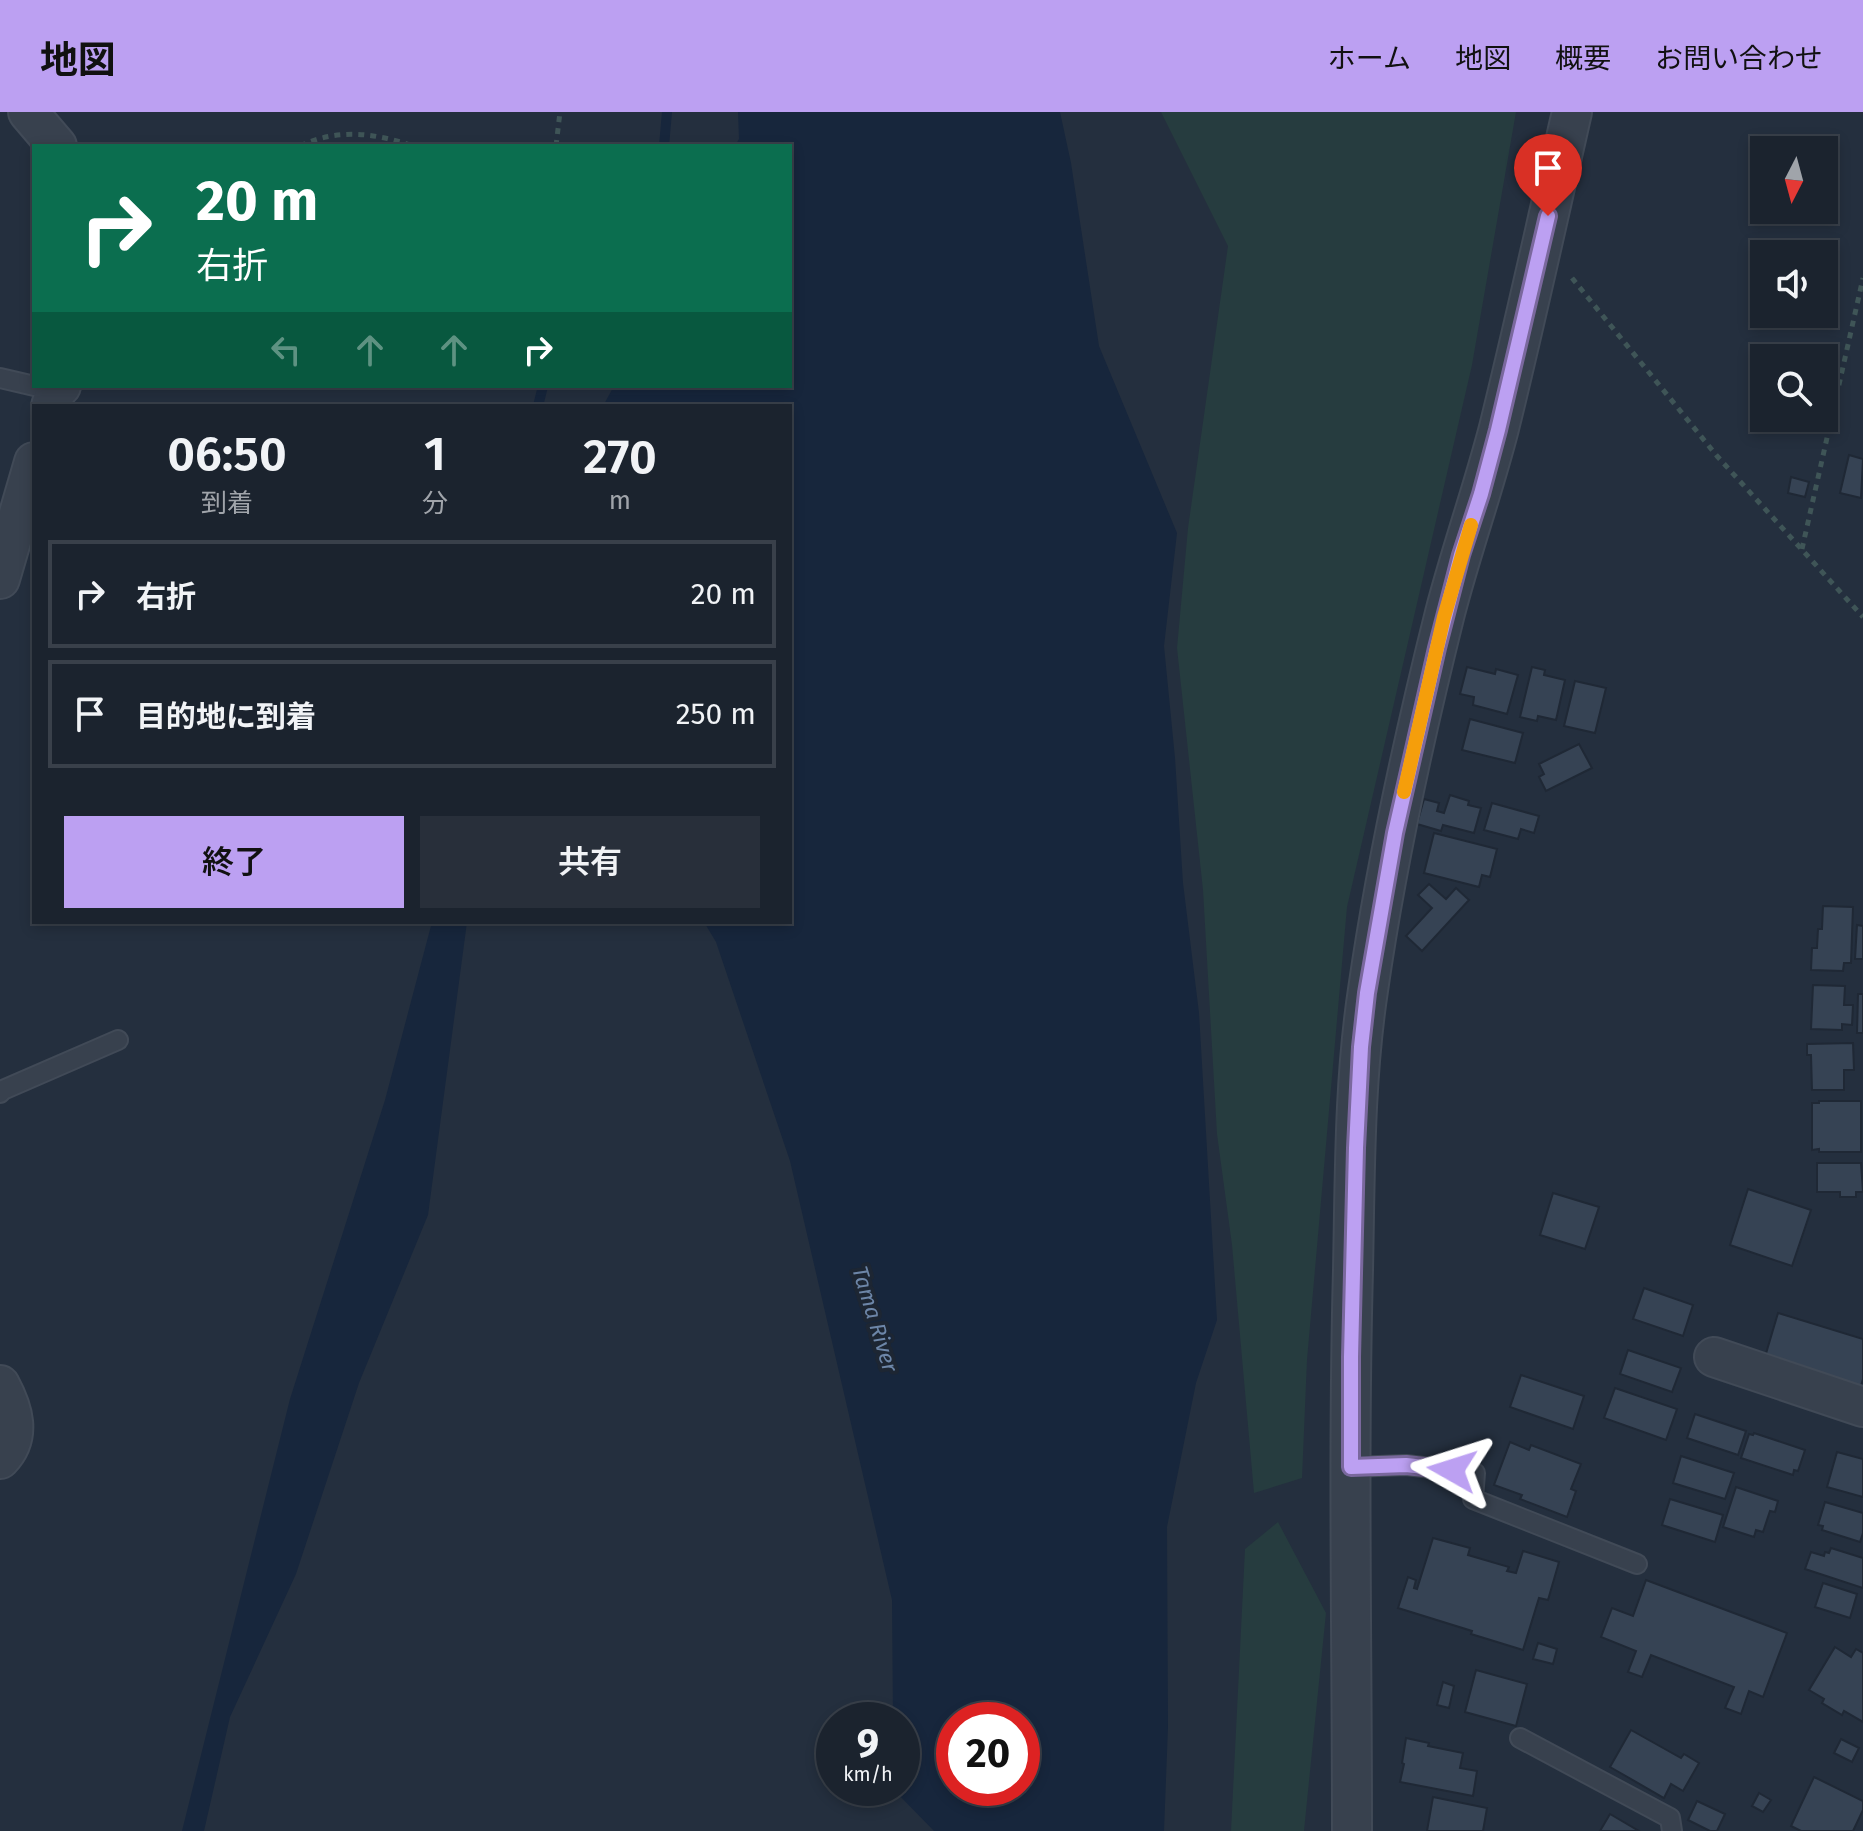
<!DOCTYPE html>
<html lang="ja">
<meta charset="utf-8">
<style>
body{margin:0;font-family:"Fira Sans","Noto Sans JP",sans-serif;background:#282f3a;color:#f1f3f6;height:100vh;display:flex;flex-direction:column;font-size:30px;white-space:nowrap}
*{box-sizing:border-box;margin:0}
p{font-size:26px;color:#a0a4aa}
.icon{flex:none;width:44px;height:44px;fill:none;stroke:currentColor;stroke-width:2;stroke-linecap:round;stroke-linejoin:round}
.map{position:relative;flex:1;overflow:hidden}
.sheet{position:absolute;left:32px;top:292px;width:760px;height:520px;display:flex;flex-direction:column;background:#1b232e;border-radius:0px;box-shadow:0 4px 12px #0003,0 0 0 2px #39404a}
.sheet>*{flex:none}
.guide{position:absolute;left:32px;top:32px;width:760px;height:244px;border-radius:0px;box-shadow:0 4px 12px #0003,0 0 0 2px #39404a;background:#0b6e4f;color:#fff;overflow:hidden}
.needle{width:52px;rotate:186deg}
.buttons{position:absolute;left:1750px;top:24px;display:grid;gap:16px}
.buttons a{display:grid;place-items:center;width:88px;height:88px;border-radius:0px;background:#1b232e;box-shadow:0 4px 12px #0003,0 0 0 2px #39404a;font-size:40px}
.speed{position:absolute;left:816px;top:1590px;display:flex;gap:16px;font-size:40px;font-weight:700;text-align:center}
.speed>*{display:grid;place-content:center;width:104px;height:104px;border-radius:50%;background:#1b232e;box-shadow:0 4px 12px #0003,0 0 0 2px #39404a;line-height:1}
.speed small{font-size:20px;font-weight:400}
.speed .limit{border:12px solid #d22;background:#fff;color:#111}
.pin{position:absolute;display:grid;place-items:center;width:68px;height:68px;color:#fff;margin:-82px -34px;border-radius:50% 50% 50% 0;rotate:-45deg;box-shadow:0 0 8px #0007}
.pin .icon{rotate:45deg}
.me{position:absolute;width:88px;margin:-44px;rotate:276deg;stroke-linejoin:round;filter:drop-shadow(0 0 6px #0008)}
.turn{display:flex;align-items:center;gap:28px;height:168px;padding:0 32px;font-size:36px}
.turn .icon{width:104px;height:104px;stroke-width:2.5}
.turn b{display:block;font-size:56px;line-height:68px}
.lanes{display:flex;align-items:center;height:76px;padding:0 32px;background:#0003;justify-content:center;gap:40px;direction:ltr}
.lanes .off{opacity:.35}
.eta{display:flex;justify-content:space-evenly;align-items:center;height:136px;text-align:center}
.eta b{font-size:48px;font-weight:600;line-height:56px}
.primary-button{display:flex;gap:16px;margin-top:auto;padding:16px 32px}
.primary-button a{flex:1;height:92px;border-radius:0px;background:#bca0f2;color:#111;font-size:32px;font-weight:600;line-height:92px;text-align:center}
.primary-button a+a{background:#282f3a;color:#f1f3f6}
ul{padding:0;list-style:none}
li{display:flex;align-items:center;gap:24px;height:108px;margin:0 16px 12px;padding:0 16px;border:4px solid #39404a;border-radius:0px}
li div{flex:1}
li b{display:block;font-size:30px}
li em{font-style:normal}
header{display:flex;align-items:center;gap:48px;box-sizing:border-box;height:112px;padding:0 40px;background:#bca0f2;color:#111}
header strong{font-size:38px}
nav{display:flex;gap:44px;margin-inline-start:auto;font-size:28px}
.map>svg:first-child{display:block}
</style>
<header>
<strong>地図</strong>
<nav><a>ホーム</a><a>地図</a><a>概要</a><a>お問い合わせ</a></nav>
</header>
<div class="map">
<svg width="1863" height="1719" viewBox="0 0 1863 1719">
<rect width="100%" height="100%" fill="#242f3e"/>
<g fill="#263c3f">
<polygon points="1161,0 1516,0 1472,253 1347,795 1307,1248 1302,1366 1254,1381 1232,1133 1217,1022 1203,778 1177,536 1188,416 1228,134"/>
<polygon points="1278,1410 1326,1501 1304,1719 1231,1719 1245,1437"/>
</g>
<g fill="#17263c" fill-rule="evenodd">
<path d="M738,0H1060L1071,51L1099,234L1177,421L1164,534L1175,646L1183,771L1199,901L1217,1208L1196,1271L1167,1415L1168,1615L1164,1719H934L894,1678V1676H902V1608H893L892,1488L790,1049L716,830L704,810H790V294H603L614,274H790V34H735L739,27ZM954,1608H1022V1676H954Z"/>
<polygon points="432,810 467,810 428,1103 359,1271 296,1462 230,1605 204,1719 182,1719 290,1287 385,988"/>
</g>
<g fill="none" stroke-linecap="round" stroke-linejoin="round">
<g stroke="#17263c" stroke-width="10">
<polyline points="664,34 667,0"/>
<polyline points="538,294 543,274"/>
</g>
</g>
<g fill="#364354" stroke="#1f2835" stroke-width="2">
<polygon points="1849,343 1863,347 1861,386 1840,381"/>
<polygon points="1791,365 1809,370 1805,385 1788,381"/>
<polygon points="1467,555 1495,562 1496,557 1518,563 1507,602 1473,593 1474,585 1460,582"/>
<polygon points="1532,555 1545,558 1544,563 1565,568 1556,608 1538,604 1537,609 1520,605"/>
<polygon points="1575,569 1606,576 1595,621 1564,614"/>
<polygon points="1470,607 1523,621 1515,651 1462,638"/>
<polygon points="1579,632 1592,656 1546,679 1539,665 1544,662 1539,652"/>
<polygon points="1450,683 1469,689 1468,693 1481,696 1474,721 1443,713 1441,719 1417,712 1424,687 1439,691 1437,699 1444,701"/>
<polygon points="1492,691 1539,704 1534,721 1521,717 1518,727 1484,718"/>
<polygon points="1434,721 1497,737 1490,765 1482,763 1479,775 1424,761"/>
<polygon points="1429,772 1446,787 1456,776 1469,788 1422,839 1406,824 1432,796 1418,783"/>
<polygon points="1823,794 1853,795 1851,851 1844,851 1843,859 1811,858 1812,836 1817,836 1818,817 1822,817"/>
<polygon points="1857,813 1863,814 1863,847 1855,847"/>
<polygon points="1813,873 1845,874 1844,893 1853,893 1852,913 1842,912 1842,918 1811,917"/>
<polygon points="1858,882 1863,882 1863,921 1857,921"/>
<polygon points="1853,931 1854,958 1844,958 1844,978 1812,978 1811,943 1807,943 1807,932"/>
<polygon points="1819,989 1861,989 1861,1040 1819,1040 1819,1037 1812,1038 1812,991 1819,991"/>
<polygon points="1817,1051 1861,1051 1863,1080 1856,1080 1856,1085 1840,1085 1840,1080 1817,1080"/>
<polygon points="1748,1077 1811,1098 1792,1154 1730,1133"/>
<polygon points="1553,1081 1599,1095 1585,1137 1540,1123"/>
<polygon points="1644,1176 1693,1193 1683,1224 1633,1207"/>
<polygon points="1778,1201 1863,1227 1863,1267 1858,1284 1762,1255"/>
<polygon points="1628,1238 1681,1256 1672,1280 1620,1262"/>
<polygon points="1521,1263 1584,1284 1573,1317 1510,1295"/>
<polygon points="1615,1276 1677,1297 1666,1328 1604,1306"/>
<polygon points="1695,1302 1746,1319 1738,1343 1687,1326"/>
<polygon points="1754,1321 1805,1338 1798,1359 1794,1358 1793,1363 1741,1346 1749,1322 1753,1323"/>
<polygon points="1510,1330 1529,1338 1531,1333 1581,1352 1571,1377 1576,1379 1567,1405 1520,1387 1522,1383 1494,1373"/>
<polygon points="1837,1340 1863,1347 1863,1385 1827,1375"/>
<polygon points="1681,1344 1734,1361 1725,1387 1673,1371"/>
<polygon points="1736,1375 1778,1389 1775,1400 1770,1399 1763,1420 1756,1418 1754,1425 1723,1415"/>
<polygon points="1670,1387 1723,1403 1715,1430 1662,1413"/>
<polygon points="1825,1390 1863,1401 1863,1421 1860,1430 1822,1418 1823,1414 1818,1413"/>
<polygon points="1433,1426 1470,1436 1468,1443 1509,1455 1507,1459 1516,1461 1523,1439 1559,1450 1548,1488 1539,1486 1523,1538 1471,1522 1472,1519 1398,1496 1408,1465 1416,1468 1414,1476 1417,1477"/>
<polygon points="1831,1436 1863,1446 1863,1476 1805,1457 1811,1440 1824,1444 1825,1440 1829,1441"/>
<polygon points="1646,1468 1787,1521 1763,1585 1749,1579 1741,1602 1725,1596 1734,1575 1651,1543 1642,1565 1628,1560 1636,1539 1601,1525 1612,1496 1633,1504"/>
<polygon points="1823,1471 1857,1482 1850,1506 1815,1495"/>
<polygon points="1538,1531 1557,1537 1553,1552 1533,1547"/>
<polygon points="1835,1535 1851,1545 1856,1537 1863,1541 1863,1610 1844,1599 1842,1603 1822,1591 1824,1587 1809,1578"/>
<polygon points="1476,1558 1527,1572 1516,1614 1465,1600"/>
<polygon points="1443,1570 1454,1574 1449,1596 1437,1593"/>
<polygon points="1631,1618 1681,1646 1684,1642 1699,1651 1683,1679 1671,1672 1664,1686 1610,1655"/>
<polygon points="1406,1626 1429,1631 1428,1634 1463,1641 1460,1656 1477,1659 1473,1684 1400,1670 1404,1652 1402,1651"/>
<polygon points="1841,1627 1859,1636 1852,1650 1834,1641"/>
<polygon points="1814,1665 1863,1689 1863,1698 1853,1719 1801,1719 1791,1714"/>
<polygon points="1759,1681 1771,1688 1763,1700 1752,1694"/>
<polygon points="1433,1685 1487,1696 1483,1719 1427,1719"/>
<polygon points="1697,1689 1725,1702 1717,1719 1710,1719 1688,1708"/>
<polygon points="1610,1702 1639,1719 1600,1719"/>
</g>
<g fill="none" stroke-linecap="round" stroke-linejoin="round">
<defs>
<g id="lane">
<polyline points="0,266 56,279"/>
<polyline points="0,981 3,978 118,928"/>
<polyline points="1351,1355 1406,1353 1475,1361 1473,1387 1637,1452"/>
<polyline points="1520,1626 1670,1706 1672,1719"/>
</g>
<g id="street">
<polyline points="28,0 57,34"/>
<polyline points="51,294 56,279 61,274"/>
<polyline points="0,467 34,350"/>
<polyline points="1714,1245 1863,1295"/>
<path d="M0,1273C13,1297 22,1324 0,1347"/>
<path d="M1352,1719C1352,1532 1348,1345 1353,1158C1355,1065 1354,971 1368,878C1386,752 1414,625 1445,501C1461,439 1483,378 1499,316C1525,211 1548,105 1572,0"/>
</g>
</defs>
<use href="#lane" stroke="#414a57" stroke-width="22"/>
<use href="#street" stroke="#414a57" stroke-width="42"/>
<g stroke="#3f5557" stroke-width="5" stroke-dasharray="6 6" stroke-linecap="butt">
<path d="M300,34C338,16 375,21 413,34"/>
<polyline points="556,34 560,0"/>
<polyline points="1572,166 1717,344 1863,505"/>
<polyline points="1802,437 1863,166"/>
</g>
<use href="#lane" stroke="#38414e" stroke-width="18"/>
<use href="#street" stroke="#38414e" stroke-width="38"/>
</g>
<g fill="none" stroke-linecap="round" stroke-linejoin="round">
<defs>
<polyline id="route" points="1452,1358 1406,1353 1351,1355 1351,1245 1356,1036 1361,935 1367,881 1395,721 1437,536 1461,443 1481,382 1498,318 1548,104"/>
</defs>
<use href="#route" stroke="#7a689d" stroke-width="20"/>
<use href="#route" stroke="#bca0f2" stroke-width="14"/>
<polyline stroke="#f59e0b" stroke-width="14" points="1404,680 1444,505 1471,413"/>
</g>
<g text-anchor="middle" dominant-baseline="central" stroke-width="8" stroke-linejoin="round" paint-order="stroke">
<g font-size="22" font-style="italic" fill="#6d86a8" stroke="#1d2633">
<text transform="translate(875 1207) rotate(73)">Tama River</text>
</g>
</g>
</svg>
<div class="buttons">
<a><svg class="needle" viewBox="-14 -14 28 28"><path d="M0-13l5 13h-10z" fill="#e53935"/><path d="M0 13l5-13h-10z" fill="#a0a4aa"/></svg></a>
<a><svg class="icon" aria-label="sound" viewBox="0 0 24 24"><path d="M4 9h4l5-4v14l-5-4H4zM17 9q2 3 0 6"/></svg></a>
<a><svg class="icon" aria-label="search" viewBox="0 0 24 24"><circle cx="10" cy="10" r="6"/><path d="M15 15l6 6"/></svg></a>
</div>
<div class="speed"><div>9<small>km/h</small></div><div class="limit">20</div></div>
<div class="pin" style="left:1548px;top:104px;background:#d93025"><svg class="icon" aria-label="arrive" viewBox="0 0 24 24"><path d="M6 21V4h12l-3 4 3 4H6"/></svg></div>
<svg class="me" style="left:1452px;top:1358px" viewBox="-20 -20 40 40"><path d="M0-17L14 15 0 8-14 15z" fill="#bca0f2" stroke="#fff" stroke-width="4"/></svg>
<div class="guide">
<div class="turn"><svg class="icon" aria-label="right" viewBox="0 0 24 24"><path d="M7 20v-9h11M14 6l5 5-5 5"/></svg><div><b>20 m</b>右折</div></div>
<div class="lanes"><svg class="icon off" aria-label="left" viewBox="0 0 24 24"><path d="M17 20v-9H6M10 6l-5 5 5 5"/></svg><svg class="icon off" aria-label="ahead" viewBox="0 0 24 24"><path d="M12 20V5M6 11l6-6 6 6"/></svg><svg class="icon off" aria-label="ahead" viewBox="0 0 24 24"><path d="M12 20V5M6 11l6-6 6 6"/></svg><svg class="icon" aria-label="right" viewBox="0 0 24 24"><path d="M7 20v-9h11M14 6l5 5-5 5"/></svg></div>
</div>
<section class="sheet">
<div class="eta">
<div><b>06:50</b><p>到着</p></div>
<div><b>1</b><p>分</p></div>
<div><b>270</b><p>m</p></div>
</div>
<ul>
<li><svg class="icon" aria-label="right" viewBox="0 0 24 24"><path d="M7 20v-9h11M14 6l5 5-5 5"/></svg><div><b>右折</b></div><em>20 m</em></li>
<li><svg class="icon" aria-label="arrive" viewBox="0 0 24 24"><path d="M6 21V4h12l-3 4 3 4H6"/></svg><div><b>目的地に到着</b></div><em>250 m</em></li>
</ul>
<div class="primary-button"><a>終了</a><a>共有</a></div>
</section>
</div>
